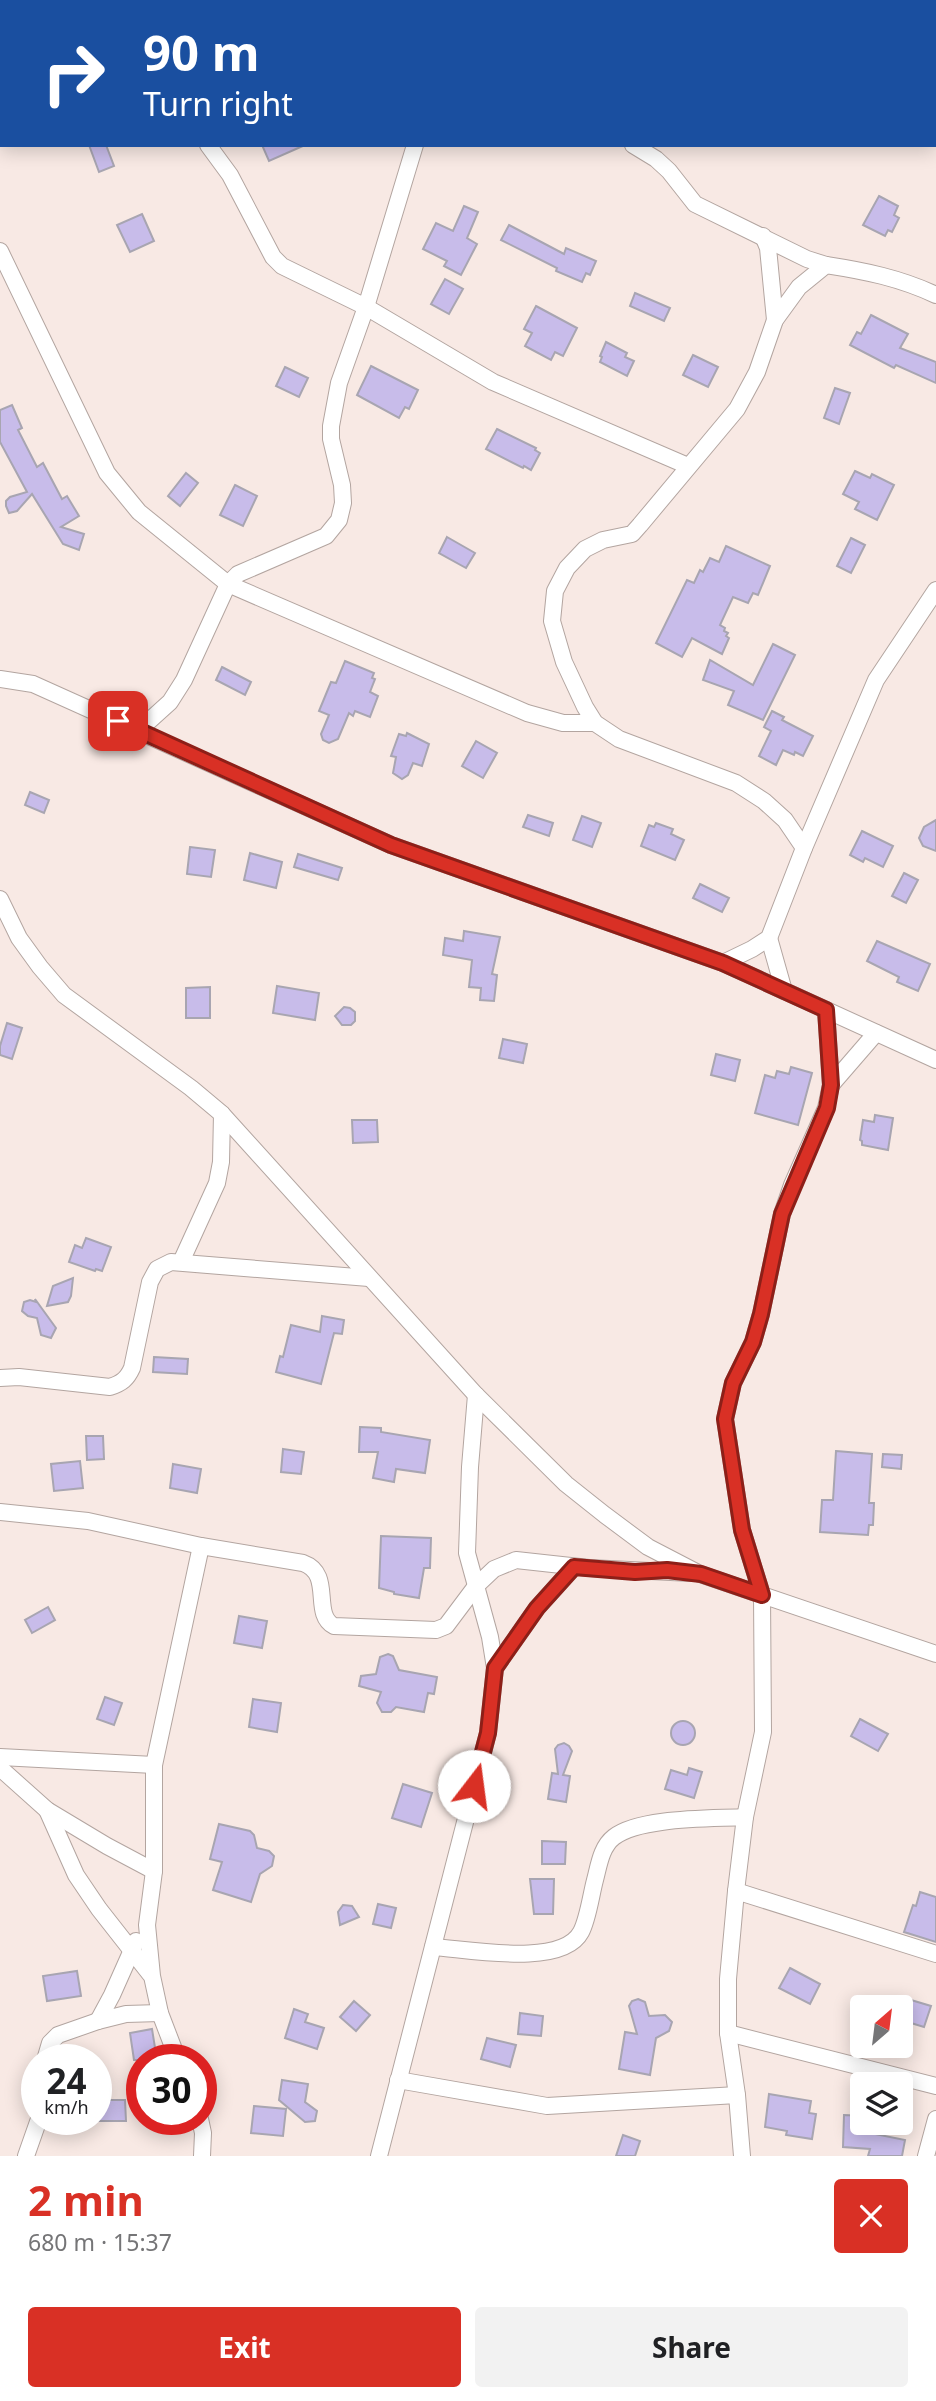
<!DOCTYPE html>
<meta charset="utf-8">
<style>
body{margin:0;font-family:"Noto Sans",sans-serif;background:#f2f2f2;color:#202124;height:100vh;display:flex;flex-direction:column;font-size:26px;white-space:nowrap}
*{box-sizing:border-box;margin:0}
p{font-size:23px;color:#757577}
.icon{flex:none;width:38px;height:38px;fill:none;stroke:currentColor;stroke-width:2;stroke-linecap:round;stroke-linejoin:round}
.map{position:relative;height:2156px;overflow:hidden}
.panel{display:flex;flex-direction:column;background:#fff;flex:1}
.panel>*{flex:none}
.banner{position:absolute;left:0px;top:0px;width:936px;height:147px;box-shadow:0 4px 18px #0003;background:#1a4fa0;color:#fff;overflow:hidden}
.needle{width:46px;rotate:28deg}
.fabs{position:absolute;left:850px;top:1995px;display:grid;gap:14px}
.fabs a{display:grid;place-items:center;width:63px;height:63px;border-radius:7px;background:#fff;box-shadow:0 4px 18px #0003;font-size:35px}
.speed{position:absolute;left:21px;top:2044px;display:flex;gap:14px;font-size:35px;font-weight:700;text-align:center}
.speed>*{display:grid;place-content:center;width:91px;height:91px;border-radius:50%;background:#fff;box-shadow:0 4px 18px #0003;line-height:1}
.speed small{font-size:18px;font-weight:400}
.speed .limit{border:10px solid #d22;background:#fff;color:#111}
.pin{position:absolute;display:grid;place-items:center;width:60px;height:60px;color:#fff;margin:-30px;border-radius:14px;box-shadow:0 4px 10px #0006}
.me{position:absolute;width:77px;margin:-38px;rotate:15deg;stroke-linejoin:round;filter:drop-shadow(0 0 5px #0008)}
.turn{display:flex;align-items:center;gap:24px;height:147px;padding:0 28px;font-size:32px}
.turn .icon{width:91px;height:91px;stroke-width:2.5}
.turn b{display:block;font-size:49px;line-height:60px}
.round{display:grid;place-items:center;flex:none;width:74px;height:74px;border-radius:7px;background:#f2f2f2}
.summary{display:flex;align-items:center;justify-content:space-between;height:119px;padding:0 28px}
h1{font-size:42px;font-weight:700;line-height:52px;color:#d93025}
.cta{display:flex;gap:14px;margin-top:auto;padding:14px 28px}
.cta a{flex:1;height:80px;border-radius:7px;background:#d93025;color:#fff;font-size:28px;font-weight:700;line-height:80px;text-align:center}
.cta a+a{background:#f2f2f2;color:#202124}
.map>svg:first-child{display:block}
</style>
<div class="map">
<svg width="936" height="2156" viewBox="0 0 936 2156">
<rect width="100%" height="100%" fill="#f8e9e4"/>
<g fill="#c8bcea" stroke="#a8a5b1" stroke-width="2">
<polygon points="89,145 106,145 114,166 99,172"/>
<polygon points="262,145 305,145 269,161"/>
<polygon points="879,196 898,206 894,215 899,218 892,232 888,230 885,236 863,225"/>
<polygon points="464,206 478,212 467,238 477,244 461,275 444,266 447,261 423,249 436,223 453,231"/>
<polygon points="142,214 154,241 130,252 117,225"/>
<polygon points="509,225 564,254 566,248 596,261 590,275 586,273 582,282 556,271 557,268 501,240"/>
<polygon points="445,279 463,289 449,314 431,304"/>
<polygon points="635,293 670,308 664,321 630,306"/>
<polygon points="536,306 577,328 563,356 555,352 551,360 525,346 532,333 524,329"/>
<polygon points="871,315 908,334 900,348 936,362 936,383 896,365 894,368 850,345 857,332 861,334"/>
<polygon points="606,342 627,353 625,357 634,361 627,376 600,362 602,357 600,356"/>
<polygon points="693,355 718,367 708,387 683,375"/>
<polygon points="371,366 418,390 409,409 405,407 399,418 357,395"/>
<polygon points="285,367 308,378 299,397 276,386"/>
<polygon points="835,388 850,393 839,424 824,418"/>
<polygon points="12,405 22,428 18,430 37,467 43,463 62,499 67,496 79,516 61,527 84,534 79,550 63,544 32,494 17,511 9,513 6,506 6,501 10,497 27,492 0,442 0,410"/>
<polygon points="497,429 536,448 535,450 540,453 531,470 524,466 523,468 486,449"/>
<polygon points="855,471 870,478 872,474 894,485 877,520 855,509 859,502 843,494"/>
<polygon points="186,473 198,483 180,506 168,496"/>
<polygon points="235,485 257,496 243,526 220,515"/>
<polygon points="447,537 475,553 466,568 439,553"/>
<polygon points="851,538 865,545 851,573 837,566"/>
<polygon points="726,546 770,566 758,595 753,593 748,603 733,597 720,625 725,628 724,631 728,633 726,636 729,638 722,654 692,638 682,657 656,643 687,580 694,583 700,570 703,572 710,558 719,562"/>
<polygon points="773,644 795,655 763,720 728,705 734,691 703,680 710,660 753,685"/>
<polygon points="345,661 374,673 372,678 375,679 370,692 378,696 370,717 355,711 353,716 349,713 338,739 329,743 323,740 321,734 329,715 319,711 331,682 336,683"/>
<polygon points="222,667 251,682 245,695 216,680"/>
<polygon points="772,711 784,717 782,720 813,736 803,756 795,752 794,755 783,750 776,765 759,756 771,731 764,727"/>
<polygon points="407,733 429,744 422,766 413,763 408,775 402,779 393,773 396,757 391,756 399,734 406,736"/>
<polygon points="476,741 497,753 483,778 462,766"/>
<polygon points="30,792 49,800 44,813 25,805"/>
<polygon points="528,815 553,823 549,836 523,827"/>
<polygon points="582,816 601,823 592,847 573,840"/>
<polygon points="936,820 936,851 923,846 919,838 924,827"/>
<polygon points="656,823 673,829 671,834 684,840 675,860 641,846 649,825 654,827"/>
<polygon points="862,831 893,846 883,867 865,858 863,862 850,855"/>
<polygon points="190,847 215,850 211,877 187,874"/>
<polygon points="250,853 282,862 276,888 244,880"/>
<polygon points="298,854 342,868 338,880 294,867"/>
<polygon points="904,873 918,880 906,903 892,896"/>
<polygon points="700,884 729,898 722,912 693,898"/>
<polygon points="464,931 500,937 492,974 497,975 494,1001 480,1000 481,988 469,987 472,960 443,955 445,938 463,941"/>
<polygon points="877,941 930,964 918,991 897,982 899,977 867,961"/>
<polygon points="277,986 319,993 315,1020 273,1013"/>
<polygon points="210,987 210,1018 186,1018 186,988"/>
<polygon points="344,1007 350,1008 355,1012 355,1021 351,1025 342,1025 335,1016"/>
<polygon points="7,1023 22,1028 12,1059 0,1055 0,1046"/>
<polygon points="503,1039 527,1044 523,1063 499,1058"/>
<polygon points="716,1054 740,1060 735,1081 711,1075"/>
<polygon points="791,1067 812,1073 798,1125 755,1113 765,1075 775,1078 777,1071 789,1074"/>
<polygon points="875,1115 893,1118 888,1150 862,1145 862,1141 860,1140 863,1120 874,1122"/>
<polygon points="352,1120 377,1120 378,1142 353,1143"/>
<polygon points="86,1238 111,1247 102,1271 96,1269 95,1271 69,1262 75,1245 82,1248"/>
<polygon points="73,1278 71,1296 68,1302 47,1306 53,1286"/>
<polygon points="35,1299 56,1328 51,1338 41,1335 37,1318 28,1316 22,1311 24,1302 30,1300 36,1302"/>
<polygon points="322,1316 344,1320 342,1334 334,1333 321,1384 276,1372 280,1356 283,1357 291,1325 320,1332"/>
<polygon points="154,1357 188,1359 187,1374 153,1372"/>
<polygon points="360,1427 381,1428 381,1432 430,1440 425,1473 396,1469 394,1482 373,1478 378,1452 359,1452"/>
<polygon points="86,1436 103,1436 104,1459 87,1460"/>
<polygon points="283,1449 304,1452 301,1474 281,1472"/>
<polygon points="836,1451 872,1454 869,1503 874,1503 873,1525 869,1525 868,1535 820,1532 822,1500 833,1500"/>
<polygon points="883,1454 902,1455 901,1469 882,1467"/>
<polygon points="80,1461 83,1488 54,1491 51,1464"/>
<polygon points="173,1464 201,1469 197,1493 170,1488"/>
<polygon points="381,1536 431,1538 430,1568 424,1568 419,1598 394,1594 394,1592 379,1588"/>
<polygon points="48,1607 55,1620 32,1633 25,1620"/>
<polygon points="239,1616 267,1621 262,1648 234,1643"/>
<polygon points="388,1654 393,1656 399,1670 437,1677 434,1694 428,1693 424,1712 396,1707 391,1712 382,1712 377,1703 381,1692 359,1686 361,1676 376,1674 380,1657"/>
<polygon points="105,1697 122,1703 114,1725 97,1719"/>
<polygon points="253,1699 281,1703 277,1732 249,1727"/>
<polygon points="860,1719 888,1734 878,1751 851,1736"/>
<circle cx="683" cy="1733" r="12"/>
<polygon points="564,1743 569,1746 572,1751 563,1775 570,1776 566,1802 548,1799 552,1773 558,1774 555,1749 558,1745"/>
<polygon points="689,1768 702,1772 694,1798 665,1789 671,1770 687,1775"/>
<polygon points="403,1784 432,1793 421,1827 392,1818"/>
<polygon points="219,1824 250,1831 254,1835 257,1848 269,1851 274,1856 272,1866 260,1874 251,1902 213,1890 222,1862 210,1859"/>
<polygon points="542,1841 566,1842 565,1864 542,1864"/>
<polygon points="530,1879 554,1879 553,1914 534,1914"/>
<polygon points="920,1892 936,1897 936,1942 904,1932 913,1905 916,1906"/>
<polygon points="378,1904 396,1908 391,1928 373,1924"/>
<polygon points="343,1905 352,1906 359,1917 340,1925 338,1912"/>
<polygon points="790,1968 820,1984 810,2004 779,1988"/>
<polygon points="77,1971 81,1996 47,2001 43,1976"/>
<polygon points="901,1997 931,2006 924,2027 901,2020"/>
<polygon points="638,1999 645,2002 649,2016 665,2015 672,2022 669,2031 656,2038 650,2075 619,2069 625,2032 637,2034 629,2006 632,2001"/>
<polygon points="354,2001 370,2015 356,2031 340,2017"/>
<polygon points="294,2009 308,2014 305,2022 324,2028 317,2049 285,2038"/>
<polygon points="520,2013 543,2016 541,2036 518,2034"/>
<polygon points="152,2029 157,2060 134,2060 130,2033"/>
<polygon points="487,2038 516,2045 510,2067 481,2059"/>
<polygon points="282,2080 308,2084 305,2102 317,2111 315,2121 305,2122 279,2100"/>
<polygon points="769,2094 811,2101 809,2113 816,2114 812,2139 786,2135 787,2131 765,2127"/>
<polygon points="99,2100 125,2100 126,2121 99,2121"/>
<polygon points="254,2106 286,2109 283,2136 251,2133"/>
<polygon points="844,2115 863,2116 863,2123 866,2123 865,2132 905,2140 902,2156 868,2156 870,2149 843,2147"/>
<polygon points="623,2135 640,2141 635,2156 616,2156"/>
</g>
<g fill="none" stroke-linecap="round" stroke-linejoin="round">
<defs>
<g id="street">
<polyline points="401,0 402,2"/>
<polyline points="0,69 2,68"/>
<polyline points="208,145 230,175 273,257 282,266 366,307 493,382 688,466"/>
<polyline points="633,145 656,159 669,171 695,204 807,259 826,265"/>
<polyline points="763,236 768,248 775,320"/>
<polyline points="0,251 107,473 139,512 228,584 527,713 563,723 595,723"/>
<polyline points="0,679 33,684 391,845 723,963 936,1060"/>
<polyline points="139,730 170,702 184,680 228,584 238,574 326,536 339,520 343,503 342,485 331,439 331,426 339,383 366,307 415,145"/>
<path d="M804,848L785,820L764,801L736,783L619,739L595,723L585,707L564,662L552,621L555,591L567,568L585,549L603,540L632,534L640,525L737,409L757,372L775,320L799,287L826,265C865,271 900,278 936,295"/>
<polyline points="0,899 19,938 40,967 64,995 191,1088 222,1114 476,1395 566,1484 605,1515 648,1547 700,1574 936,1654"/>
<polyline points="769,938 784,991"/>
<polyline points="723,963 752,949 769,938 804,848 876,680 936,590"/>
<polyline points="831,1085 876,1033"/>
<polyline points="181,1262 217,1183 221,1162 222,1114"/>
<path d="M0,1378L19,1377L110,1387C122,1383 127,1379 132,1368L150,1282L157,1269L171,1262L369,1278"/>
<path d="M0,1512L88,1521L201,1546L303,1563C334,1574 311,1614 334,1626L436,1630L446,1626L476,1586L494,1569L516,1560L589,1568L691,1573"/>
<polyline points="495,1668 537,1608 574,1567"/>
<polyline points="0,1757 154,1765"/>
<polyline points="0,1768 47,1810 107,1846 154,1871"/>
<polyline points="47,1810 76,1875 99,1909 150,1974"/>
<polyline points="736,1891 936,1954"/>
<path d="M433,1947C467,1949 562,1968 581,1932C588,1919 591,1895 595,1880C599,1865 601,1847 614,1837C640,1817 711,1819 745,1817"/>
<polyline points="98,2021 112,1995 136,1941"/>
<polyline points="728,2033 936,2086"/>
<polyline points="45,2060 50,2043 58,2035 98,2021 126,2014 160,2013"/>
<polyline points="178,2060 160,2013 152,1976 147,1925 154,1871 154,1765 201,1546"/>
<polyline points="398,2080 547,2106 737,2095"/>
<polyline points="200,2119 203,2133 202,2156"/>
<polyline points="26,2156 39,2119"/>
<polyline points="379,2156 488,1733 495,1668 490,1637 467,1553 470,1467 476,1395"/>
<polyline points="742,2156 737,2095 728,2033 728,1979 736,1891 745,1817 763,1732 762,1595 742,1530 725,1419 733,1383 753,1342 761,1314 782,1214 792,1185 826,1108 831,1085 826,1010"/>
<polyline points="926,2156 936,2119"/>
</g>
</defs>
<use href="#street" stroke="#b3a5a0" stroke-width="18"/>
<use href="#street" stroke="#fff" stroke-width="16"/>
</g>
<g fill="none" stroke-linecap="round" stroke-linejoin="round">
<defs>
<polyline id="route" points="118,721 391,845 723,963 826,1010 831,1085 827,1108 782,1214 761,1314 753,1342 733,1383 725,1419 742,1530 762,1595 701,1574 667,1570 635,1572 574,1567 537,1608 495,1668 488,1733 474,1786"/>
</defs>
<use href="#route" stroke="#8d1f18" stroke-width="18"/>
<use href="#route" stroke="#d93025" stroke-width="12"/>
</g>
</svg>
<div class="fabs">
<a><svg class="needle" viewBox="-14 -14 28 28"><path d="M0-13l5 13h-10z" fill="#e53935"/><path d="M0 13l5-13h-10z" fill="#757577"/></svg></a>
<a><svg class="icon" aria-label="layers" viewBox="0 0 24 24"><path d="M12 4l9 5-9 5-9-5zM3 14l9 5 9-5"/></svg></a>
</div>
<div class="speed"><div>24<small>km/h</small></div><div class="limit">30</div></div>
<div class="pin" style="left:118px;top:721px;background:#d93025"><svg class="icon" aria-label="arrive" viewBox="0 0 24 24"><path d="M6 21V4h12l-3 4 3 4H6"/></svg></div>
<svg class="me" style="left:474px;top:1786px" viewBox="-20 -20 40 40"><circle r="19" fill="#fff"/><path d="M0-13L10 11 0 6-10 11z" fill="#d93025"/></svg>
<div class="banner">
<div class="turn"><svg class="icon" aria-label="right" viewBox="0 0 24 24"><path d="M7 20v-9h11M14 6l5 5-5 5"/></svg><div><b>90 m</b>Turn right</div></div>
</div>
</div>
<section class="panel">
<div class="summary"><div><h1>2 min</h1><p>680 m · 15:37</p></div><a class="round" style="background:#d93025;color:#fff"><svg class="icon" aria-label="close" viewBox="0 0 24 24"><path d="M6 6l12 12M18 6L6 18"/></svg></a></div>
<div class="cta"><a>Exit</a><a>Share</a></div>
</section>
